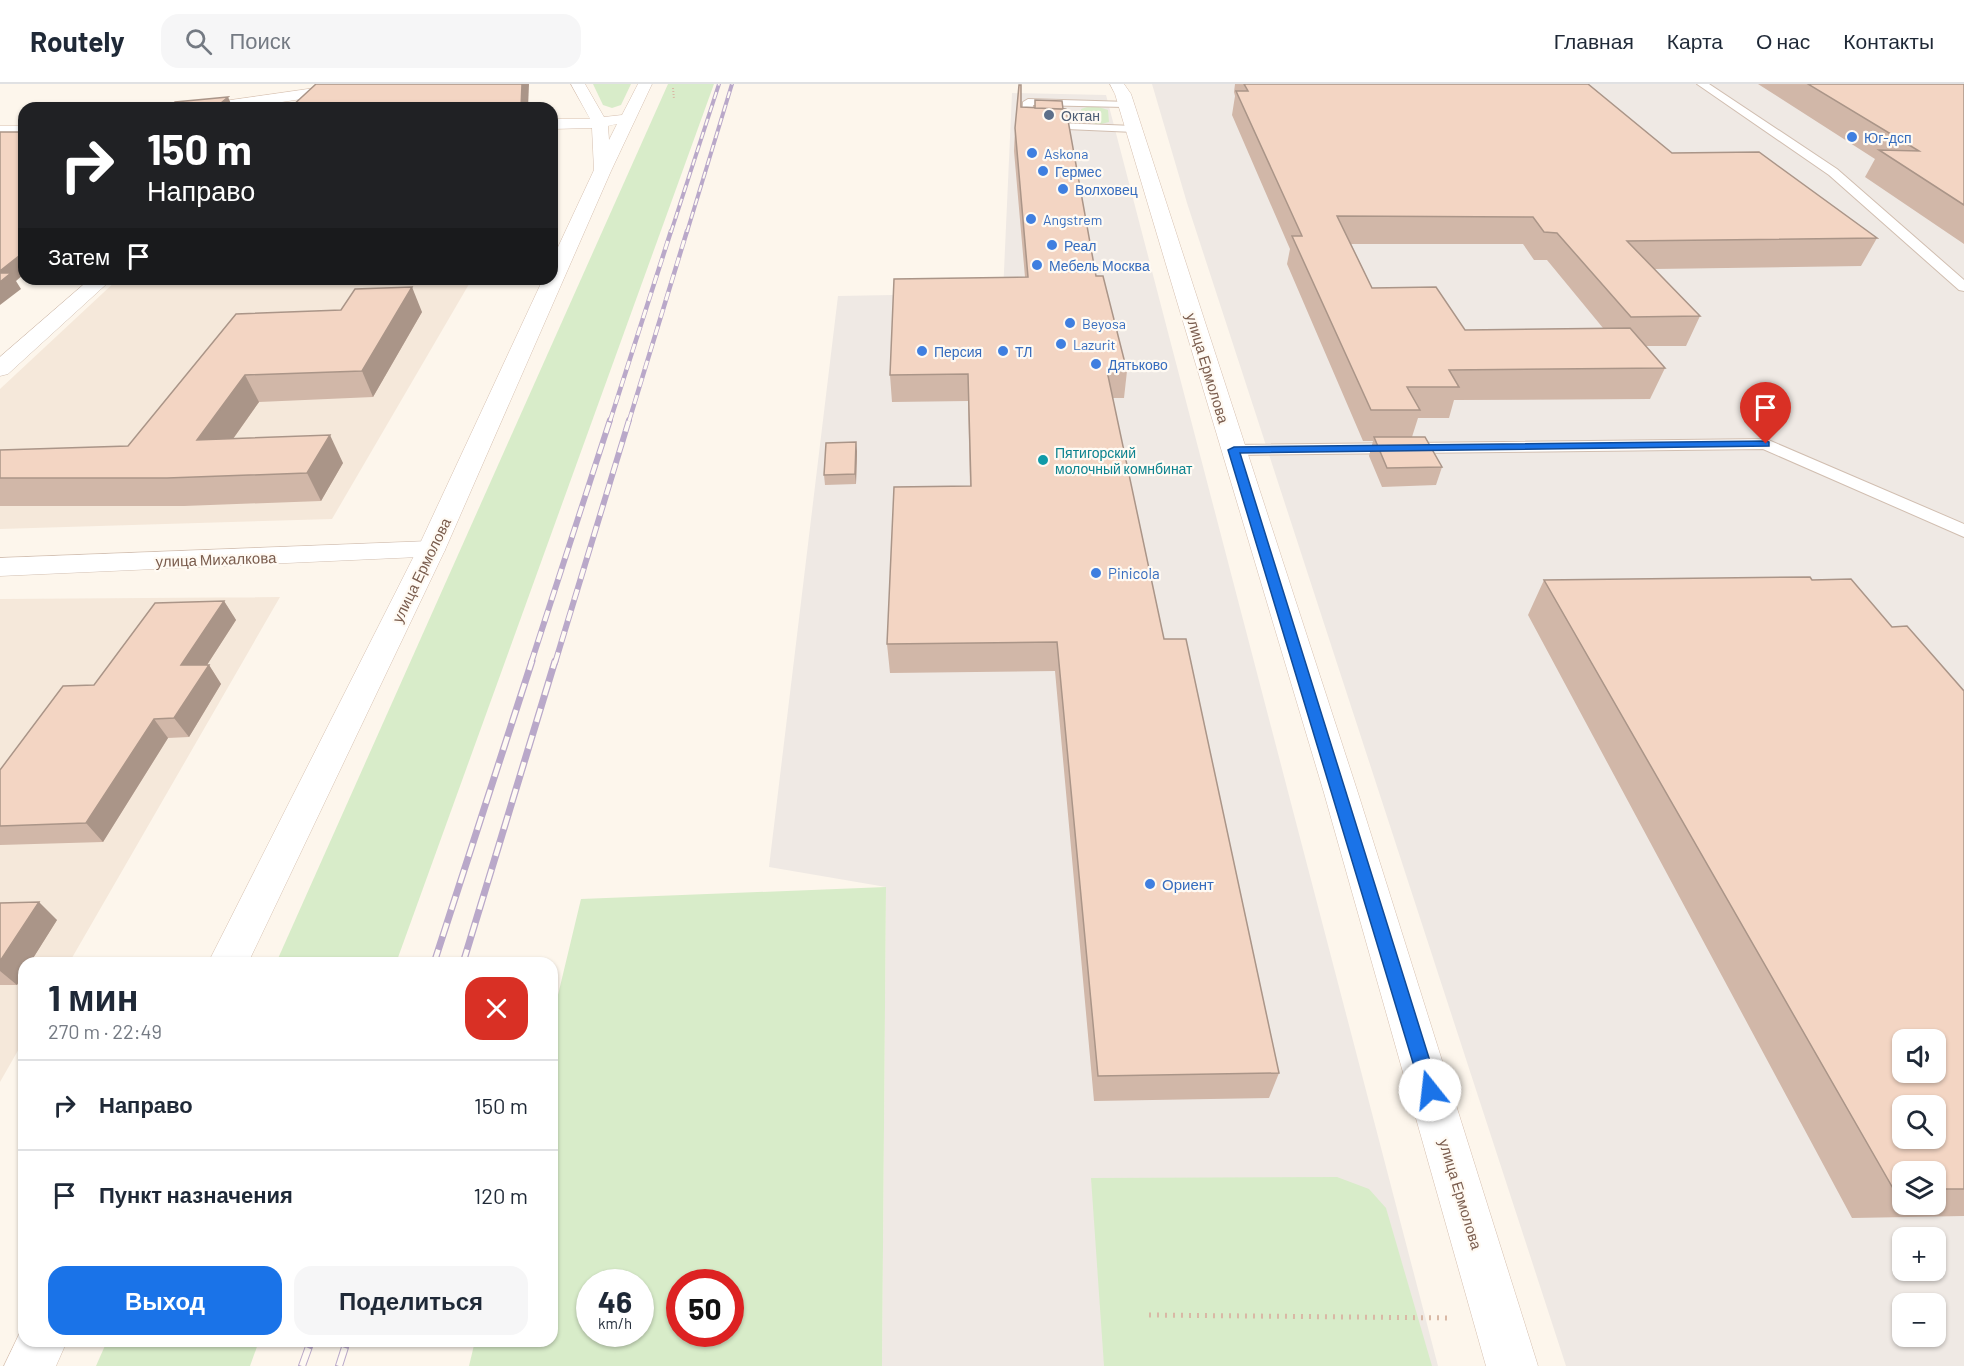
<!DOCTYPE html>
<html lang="ru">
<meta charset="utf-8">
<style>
body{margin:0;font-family:Barlow,sans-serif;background:#f6f6f7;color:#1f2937;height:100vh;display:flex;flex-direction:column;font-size:22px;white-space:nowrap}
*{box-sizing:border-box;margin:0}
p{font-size:20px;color:#747a83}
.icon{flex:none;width:33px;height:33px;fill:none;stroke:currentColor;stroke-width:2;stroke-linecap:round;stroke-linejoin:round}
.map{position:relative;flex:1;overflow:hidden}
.panel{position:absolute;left:18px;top:873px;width:540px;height:390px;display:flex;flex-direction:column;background:#fff;border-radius:18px;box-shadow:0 2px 4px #0004}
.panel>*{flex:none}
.guide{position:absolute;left:18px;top:18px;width:540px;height:183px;border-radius:18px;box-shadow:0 2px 4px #0004;background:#202124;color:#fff;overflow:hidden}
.controls{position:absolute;left:1892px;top:945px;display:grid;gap:12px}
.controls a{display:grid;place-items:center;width:54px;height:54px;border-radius:12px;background:#fff;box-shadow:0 2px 4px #0004;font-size:30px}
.speed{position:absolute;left:576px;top:1185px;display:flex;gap:12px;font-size:30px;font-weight:700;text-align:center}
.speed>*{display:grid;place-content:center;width:78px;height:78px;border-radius:50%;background:#fff;box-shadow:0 2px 4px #0004;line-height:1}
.speed small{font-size:15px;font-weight:400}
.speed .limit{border:9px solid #d22;background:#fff;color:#111}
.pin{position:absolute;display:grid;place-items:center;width:51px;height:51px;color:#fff;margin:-62px -26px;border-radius:50% 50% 50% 0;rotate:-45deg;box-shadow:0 0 6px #0007}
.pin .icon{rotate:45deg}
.me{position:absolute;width:66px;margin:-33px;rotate:344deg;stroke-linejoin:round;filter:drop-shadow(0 0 4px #0008)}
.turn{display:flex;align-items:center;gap:21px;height:126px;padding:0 30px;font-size:27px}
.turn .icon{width:78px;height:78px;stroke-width:2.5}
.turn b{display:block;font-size:42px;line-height:51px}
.then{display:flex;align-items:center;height:57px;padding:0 30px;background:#0003;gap:12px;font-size:22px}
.round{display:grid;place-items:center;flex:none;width:63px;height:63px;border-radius:18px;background:#f6f6f7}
.overview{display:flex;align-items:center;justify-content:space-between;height:102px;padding:0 30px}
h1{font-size:36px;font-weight:700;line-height:45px}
.button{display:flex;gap:12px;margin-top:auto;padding:12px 30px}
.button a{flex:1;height:69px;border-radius:18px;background:#1a73e8;color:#fff;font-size:24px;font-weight:700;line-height:69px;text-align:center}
.button a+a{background:#f6f6f7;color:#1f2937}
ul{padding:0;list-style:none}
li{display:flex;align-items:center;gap:18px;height:90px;padding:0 30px;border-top:2px solid #e0e1e3}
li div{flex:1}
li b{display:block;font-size:22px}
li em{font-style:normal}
header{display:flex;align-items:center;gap:36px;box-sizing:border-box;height:84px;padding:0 30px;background:#fff;border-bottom:2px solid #e0e1e3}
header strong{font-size:28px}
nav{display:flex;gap:33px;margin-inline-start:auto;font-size:21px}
.search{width:420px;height:54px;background:#f6f6f7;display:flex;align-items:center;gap:15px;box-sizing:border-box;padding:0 21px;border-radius:18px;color:#747a83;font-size:22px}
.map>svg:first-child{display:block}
</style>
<header>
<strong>Routely</strong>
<div class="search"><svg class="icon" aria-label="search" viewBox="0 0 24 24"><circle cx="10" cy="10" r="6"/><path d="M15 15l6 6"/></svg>Поиск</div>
<nav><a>Главная</a><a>Карта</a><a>О нас</a><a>Контакты</a></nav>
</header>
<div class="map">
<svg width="1964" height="1282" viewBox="0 0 1964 1282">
<rect width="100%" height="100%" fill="#fdf6ec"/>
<g fill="#f5e8da">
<polygon points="118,195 472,195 332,435 0,445 0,305"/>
<polygon points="280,513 69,879 24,879 24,956 0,998 0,515"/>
</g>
<g fill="#efe9e4" fill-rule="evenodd">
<path d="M1152,0H1964V1282H1566L1187,119ZM1902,956H1935V988H1902ZM1902,1022H1935V1054H1902ZM1902,1088H1935V1120H1902ZM1902,1154H1935V1186H1902ZM1902,1220H1935V1252H1902Z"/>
<polygon points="1012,9 1106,11 1438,1282 882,1282 886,803 769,783 838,212 1003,209"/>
</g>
<g fill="#d8ecc9" fill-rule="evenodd">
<polygon points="593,0 631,0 621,21 612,24 603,21"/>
<polygon points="668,0 714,0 396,879 276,879"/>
<polygon points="1093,21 1108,26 1109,38 1097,41 1082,35 1081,25"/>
<path d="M886,803L882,1282H469L475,1257H552V936L581,815ZM590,1198H640V1250H590ZM680,1198H730V1250H680Z"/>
<polygon points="1337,1093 1369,1105 1386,1124 1432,1282 1104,1282 1091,1094"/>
<polygon points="107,1257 259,1257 250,1282 96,1282"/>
</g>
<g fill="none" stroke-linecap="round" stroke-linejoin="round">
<defs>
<g id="lane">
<polygon points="1697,0 1709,0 1837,85 1964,196 1964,207 1959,206 1829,91"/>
<polygon points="1028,15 1129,18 1130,20 1125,23 1033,21 1032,38 1134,42 1140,45 1134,48 1022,43 1023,18"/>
<polygon points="1766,355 1964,440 1964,453 1763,365 1234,371 1225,366 1234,361"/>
</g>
<g id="street">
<polygon points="90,195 112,195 8,290 0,292 0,273"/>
<polygon points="431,457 441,460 445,466 441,472 0,492 0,474"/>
</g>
<g id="secondary">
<polygon points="343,0 381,0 374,4 242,24 202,24 210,19"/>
<path d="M571,0H585L604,33L622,31L638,0H652L611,87L445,466L248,879H208L417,466L543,195H552V176L594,86L592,44L552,45V35H590ZM617,40L609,56L608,42Z"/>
<polygon points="1110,0 1124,0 1131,10 1358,709 1538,1282 1486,1282 1324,709 1115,10"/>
<rect x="0" y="42" width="24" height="10"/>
<polygon points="24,1240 24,1257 67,1257 56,1282 4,1282"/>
</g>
</defs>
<use href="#lane" stroke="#d1beb0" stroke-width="2"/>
<use href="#street" stroke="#d1beb0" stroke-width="1"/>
<use href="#secondary" stroke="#d6c0b0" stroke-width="1"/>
<polyline stroke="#d9b8a5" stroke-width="2" stroke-dasharray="1 2" stroke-linecap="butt" points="673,4 674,15"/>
<polyline stroke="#d9b8a5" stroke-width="5" stroke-dasharray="2 6" stroke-linecap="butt" points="1149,1231 1452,1234"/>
<use href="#lane" fill="#fff" fill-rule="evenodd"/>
<use href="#street" fill="#fff" fill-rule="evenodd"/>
<use href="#secondary" fill="#fff" fill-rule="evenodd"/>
<defs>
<g id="rail-far4">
<polyline points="671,148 719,0"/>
<polyline points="687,148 732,0"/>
</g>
<g id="rail-far3">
<polyline points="610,337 671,147"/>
<polyline points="629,337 687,147"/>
</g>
<g id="rail-far2">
<polyline points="531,579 610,336"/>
<polyline points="555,579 629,336"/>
</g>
<g id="rail-far1">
<polyline points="434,879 532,577"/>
<polyline points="463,879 555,577"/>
</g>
<g id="rail">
<polyline points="302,1282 311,1257"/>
<polyline points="339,1282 347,1257"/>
</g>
</defs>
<use href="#rail-far4" stroke="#b9a8c9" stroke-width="4"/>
<use href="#rail-far3" stroke="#b9a8c9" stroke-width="4.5"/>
<use href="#rail-far2" stroke="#b9a8c9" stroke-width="6"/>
<use href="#rail-far1" stroke="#b9a8c9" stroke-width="7"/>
<use href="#rail" stroke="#b9a8c9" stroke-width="8"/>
<use href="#rail-far4" stroke="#fffaf3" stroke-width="2" stroke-dasharray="7" stroke-linecap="butt"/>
<use href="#rail-far3" stroke="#fffaf3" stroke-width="3" stroke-dasharray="9" stroke-linecap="butt"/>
<use href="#rail-far2" stroke="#fffaf3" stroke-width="4" stroke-dasharray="11" stroke-linecap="butt"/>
<use href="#rail-far1" stroke="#fffaf3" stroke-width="4.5" stroke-dasharray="14" stroke-linecap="butt"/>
<use href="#rail" stroke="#fffaf3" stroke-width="6" stroke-dasharray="19" stroke-linecap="butt"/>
</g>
<g fill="#d1b7a8" fill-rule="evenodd">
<path d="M1235,0H1588L1672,69L1877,154L1861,182L1654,185L1700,232L1686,262H1645L1665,284L1650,315L1454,316L1449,334H1418L1412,353L1442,383L1436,401L1382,403L1369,372L1373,357H1363L1287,180L1290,165L1232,31L1235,12L1234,8ZM1351,160H1523L1534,176H1547L1603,244L1465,246L1372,204Z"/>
<polygon points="1758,0 1964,0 1964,160 1865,93 1875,75"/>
<polygon points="1021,23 1096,192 1127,287 1124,314 1112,314 1164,555 1279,989 1269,1014 1094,1017 1055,587 890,589 887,560 970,402 968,317 892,318 890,291 1025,193 1014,67 1015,44"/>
<polygon points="422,228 373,313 259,318 233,355 343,379 321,417 184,422 0,422 0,366 128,362 236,230"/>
<polygon points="857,367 856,400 825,401 824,391"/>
<path d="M1544,496H1812L1892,543L1964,607V1132L1852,1134L1528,531ZM1902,1088H1935V1120H1902Z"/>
<polygon points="224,517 236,536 207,581 209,581 221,600 189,653 168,654 103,758 0,761 0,686 94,601"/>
<polygon points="0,819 57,836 30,879 24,879 24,889 17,901 0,901"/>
</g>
<g fill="#aa9588">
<polygon points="522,0 529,0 528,24 521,24"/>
<polygon points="228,13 233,24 215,24"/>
<polygon points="24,168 24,190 16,197 21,205 0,221 0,187"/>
<polygon points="412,203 422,228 373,313 362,287"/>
<polygon points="245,291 259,318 213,383 197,356"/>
<polygon points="330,351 343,379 321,417 307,389"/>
<polygon points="856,358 857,367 856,400 855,390"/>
<polygon points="224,517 236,536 194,601 181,581"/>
<polygon points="209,581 221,600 189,653 174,634"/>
<polygon points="154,635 168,654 103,758 86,739"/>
<polygon points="39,818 57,836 30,879 24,879 24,889 17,901 0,887 0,877"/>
</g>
<g fill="#f3d5c3" stroke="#aa9588" stroke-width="1.5" fill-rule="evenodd">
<polygon points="316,0 522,0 521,24 290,24"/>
<polygon points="1244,0 1588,0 1672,69 1759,68 1877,154 1627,157 1700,232 1631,233 1557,149 1544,148 1533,133 1337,132 1372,204 1436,203 1465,246 1630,244 1665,284 1449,286 1459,303 1407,303 1420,326 1371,326 1292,152 1302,152 1236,7 1248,7"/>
<polygon points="1808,0 1964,0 1964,121 1879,66 1919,67"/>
<polygon points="1019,1 1021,1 1021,23 1066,25 1096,192 1103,192 1127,287 1107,287 1164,555 1186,555 1279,989 1098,992 1057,558 887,560 894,403 971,402 968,290 890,291 894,195 1028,193 1015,44"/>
<polygon points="228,13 215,24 169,24 175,18"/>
<polygon points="1035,16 1062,17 1063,25 1035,24"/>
<polygon points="0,48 24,48 24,168 0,187"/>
<polygon points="0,189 11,189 0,198"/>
<polygon points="412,203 362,287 245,291 197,356 330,351 307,389 167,394 0,394 0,366 128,362 236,230 341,226 355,205"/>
<polygon points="1374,353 1425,353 1442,383 1387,384"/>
<polygon points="856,358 855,390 824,391 826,359"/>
<path d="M1810,493L1812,496L1851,495L1892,543L1907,542L1964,607V1105H1935V1088H1902V1106H1894L1544,496ZM1902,956H1935V988H1902ZM1902,1022H1935V1054H1902Z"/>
<polygon points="224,517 181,581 209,581 174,634 154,635 86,739 0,742 0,686 63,602 94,601 155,519"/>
<polygon points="39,818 0,877 0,819"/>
</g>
<polygon fill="#1a73e8" stroke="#114b97" stroke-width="1.5" points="1766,357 1769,358 1769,362 1240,369 1439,1006 1436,1012 1430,1014 1423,1012 1228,366 1234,363"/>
<circle fill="#5c6f8a" stroke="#fffaf3" stroke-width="2" cx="1049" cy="31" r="6"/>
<g fill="#3f7fe0" stroke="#fffaf3" stroke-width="2">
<circle cx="1852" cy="53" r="6"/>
<circle cx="1032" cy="69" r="6"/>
<circle cx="1043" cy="87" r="6"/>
<circle cx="1063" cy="105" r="6"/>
<circle cx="1031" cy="135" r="6"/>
<circle cx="1052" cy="161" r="6"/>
<circle cx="1037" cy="181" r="6"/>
<circle cx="1070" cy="239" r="6"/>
<circle cx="1061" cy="260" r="6"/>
<circle cx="922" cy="267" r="6"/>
<circle cx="1003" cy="267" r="6"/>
<circle cx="1096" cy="280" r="6"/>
<circle cx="1096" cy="489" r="6"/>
<circle cx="1150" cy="800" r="6"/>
</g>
<circle fill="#0f9aa8" stroke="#fffaf3" stroke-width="2" cx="1043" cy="376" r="6"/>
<g text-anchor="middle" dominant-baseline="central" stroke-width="4.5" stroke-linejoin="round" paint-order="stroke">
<g font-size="14" fill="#4e5e75" stroke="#fffaf3" text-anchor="start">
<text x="1061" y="31">Октан</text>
</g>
<g font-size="14" fill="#366cbe" stroke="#fffaf3" text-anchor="start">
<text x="1864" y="53">Юг-дсп</text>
<text x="1044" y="69">Askona</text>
<text x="1055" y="87">Гермес</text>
<text x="1075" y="105">Волховец</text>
<text x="1043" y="135">Angstrem</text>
<text x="1064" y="161">Реал</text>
<text x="1049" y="181">Мебель Москва</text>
<text x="1082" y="239">Beyosa</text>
<text x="1073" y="260">Lazurit</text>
<text x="934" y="267">Персия</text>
<text x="1015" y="267">ТЛ</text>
<text x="1108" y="280">Дятьково</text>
</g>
<g font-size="14" fill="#0d838f" stroke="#fffaf3" text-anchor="start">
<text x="1055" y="368">Пятигорский<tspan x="1055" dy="16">молочный комнбинат</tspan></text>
</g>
<g font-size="15" fill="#7a5c4d" stroke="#fffaf3">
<text transform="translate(1208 284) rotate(73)">улица Ермолова</text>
<text transform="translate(216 475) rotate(-2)">улица Михалкова</text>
<text transform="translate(421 486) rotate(-64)">улица Ермолова</text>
<text transform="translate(1461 1110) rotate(73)">улица Ермолова</text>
</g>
<g font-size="15" fill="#366cbe" stroke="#fffaf3" text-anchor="start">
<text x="1108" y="489">Pinicola</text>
<text x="1162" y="800">Ориент</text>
</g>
</g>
</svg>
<div class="controls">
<a><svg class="icon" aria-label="sound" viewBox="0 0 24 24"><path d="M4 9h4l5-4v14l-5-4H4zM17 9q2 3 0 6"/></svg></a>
<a><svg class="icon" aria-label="search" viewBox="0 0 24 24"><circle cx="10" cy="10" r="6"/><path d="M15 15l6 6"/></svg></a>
<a><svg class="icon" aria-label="layers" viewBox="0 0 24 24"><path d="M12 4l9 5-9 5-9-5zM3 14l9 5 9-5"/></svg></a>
<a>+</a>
<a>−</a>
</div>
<div class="speed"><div>46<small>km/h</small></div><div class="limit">50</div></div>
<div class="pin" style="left:1766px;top:360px;background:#d93025"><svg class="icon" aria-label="arrive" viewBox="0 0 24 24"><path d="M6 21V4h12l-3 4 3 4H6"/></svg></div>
<svg class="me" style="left:1430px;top:1006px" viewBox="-20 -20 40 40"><circle r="19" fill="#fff"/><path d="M0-13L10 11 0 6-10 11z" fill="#1a73e8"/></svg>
<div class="guide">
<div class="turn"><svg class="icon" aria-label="right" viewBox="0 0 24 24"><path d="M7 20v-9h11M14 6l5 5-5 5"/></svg><div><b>150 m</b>Направо</div></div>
<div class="then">Затем<svg class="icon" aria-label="arrive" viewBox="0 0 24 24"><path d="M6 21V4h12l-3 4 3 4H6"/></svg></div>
</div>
<section class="panel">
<div class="overview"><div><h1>1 мин</h1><p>270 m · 22:49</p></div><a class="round" style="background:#d93025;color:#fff"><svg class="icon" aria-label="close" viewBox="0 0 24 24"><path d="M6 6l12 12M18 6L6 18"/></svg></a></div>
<ul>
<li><svg class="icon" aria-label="right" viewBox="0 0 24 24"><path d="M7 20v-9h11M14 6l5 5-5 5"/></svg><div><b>Направо</b></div><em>150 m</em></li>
<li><svg class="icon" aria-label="arrive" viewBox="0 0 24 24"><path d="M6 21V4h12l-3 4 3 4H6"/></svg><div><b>Пункт назначения</b></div><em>120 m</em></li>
</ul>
<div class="button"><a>Выход</a><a>Поделиться</a></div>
</section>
</div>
